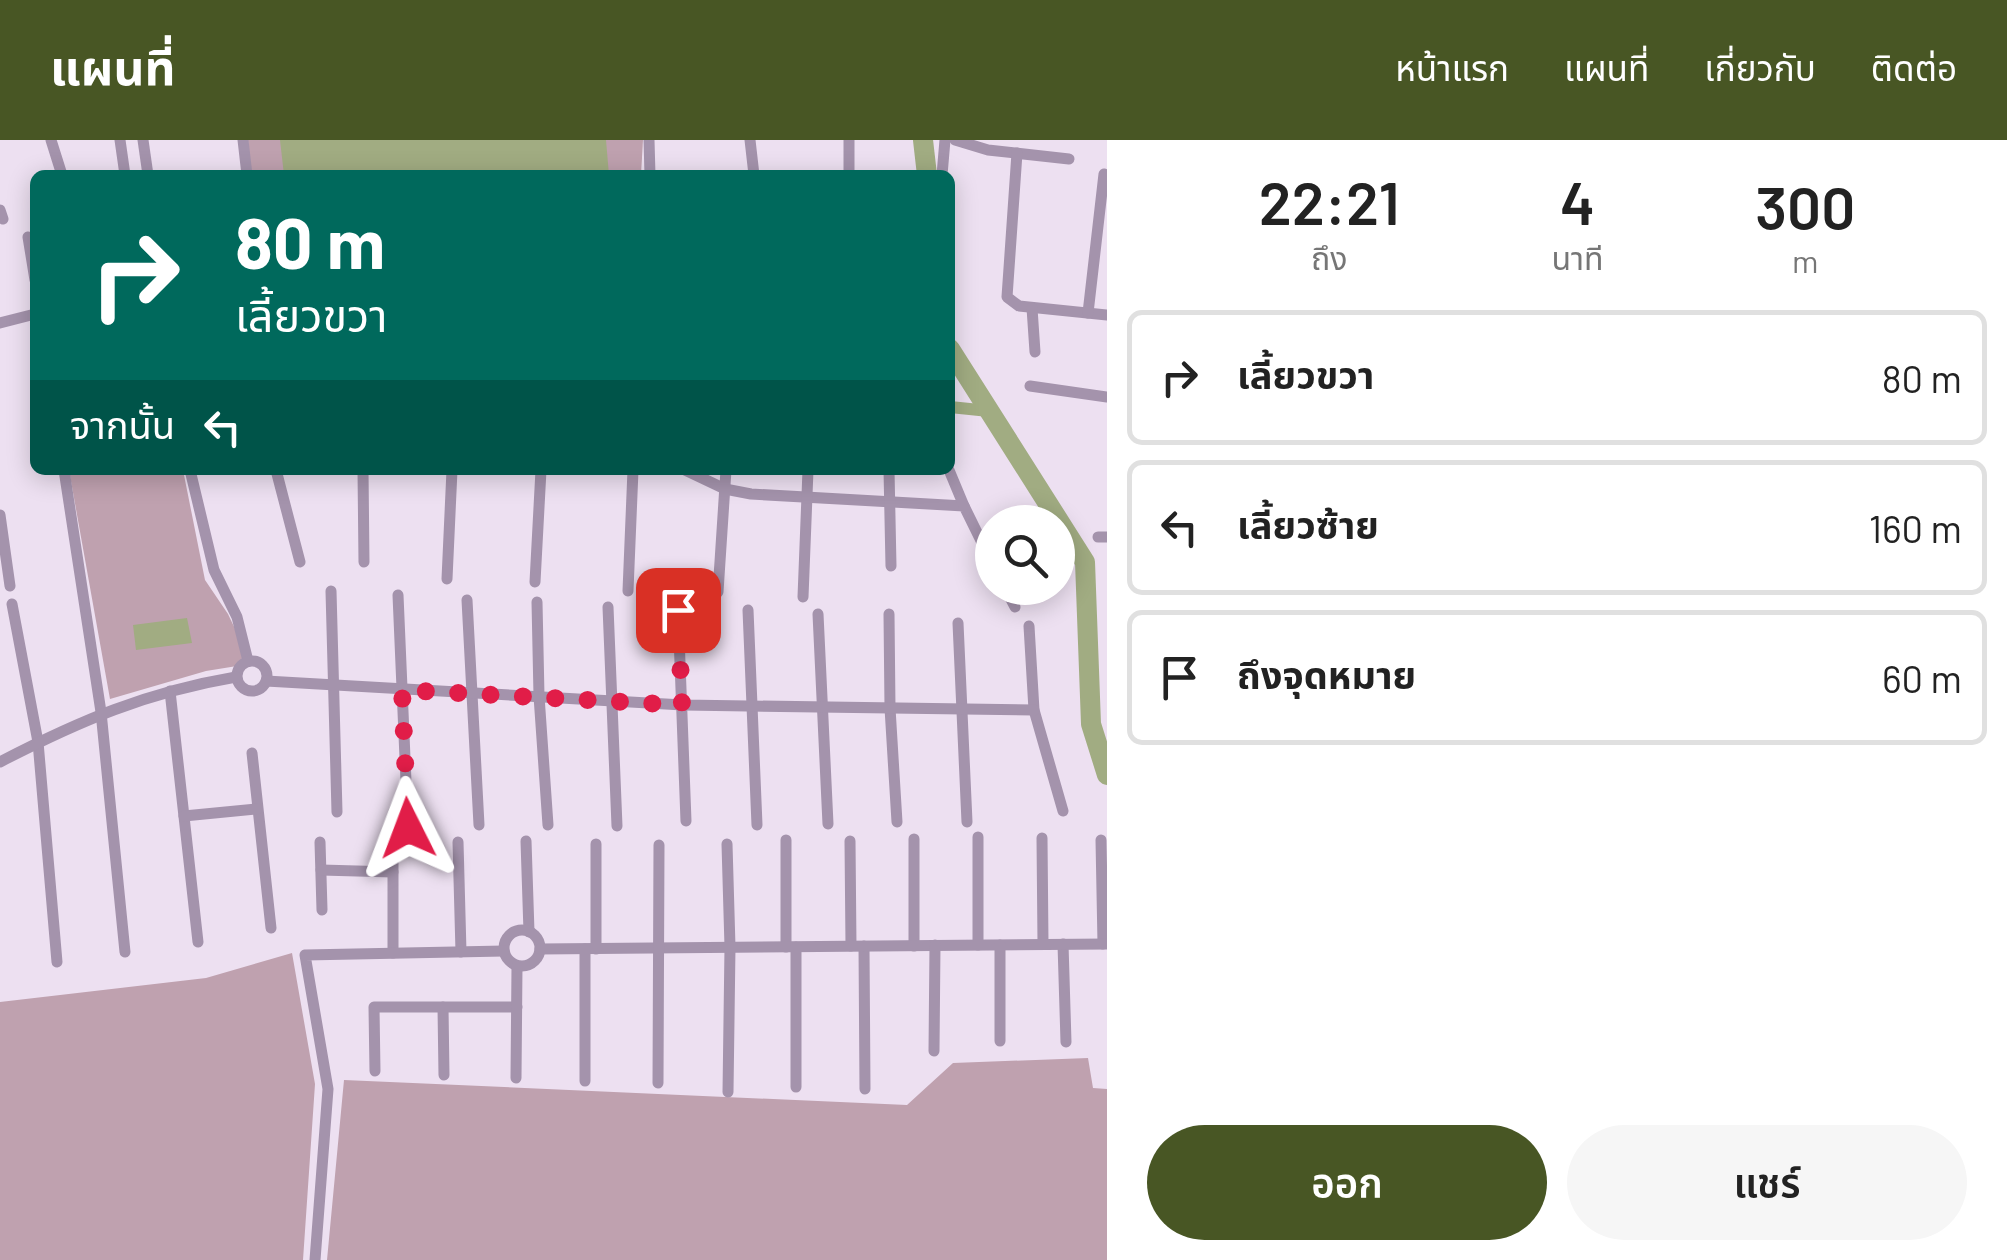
<!DOCTYPE html>
<html lang="th">
<meta charset="utf-8">
<style>
body{margin:0;font-family:Barlow,"Noto Sans Thai",sans-serif;background:#f6f6f6;color:#222;height:100vh;display:flex;flex-direction:column;font-size:38px;white-space:nowrap}
*{box-sizing:border-box;margin:0}
p{font-size:32px;color:#767676}
.icon{flex:none;width:55px;height:55px;fill:none;stroke:currentColor;stroke-width:2;stroke-linecap:round;stroke-linejoin:round}
.map{position:relative;flex:1;overflow:hidden}
.drawer{display:flex;flex-direction:column;background:#fff;width:900px}
.drawer>*{flex:none}
.hud{position:absolute;left:30px;top:30px;width:925px;height:305px;border-radius:15px;box-shadow:0 5px 25px #0003;background:#00695c;color:#fff;overflow:hidden}
.buttons{position:absolute;left:975px;top:365px;display:grid;gap:20px}
.buttons a{display:grid;place-items:center;width:100px;height:100px;border-radius:50%;background:#fff;box-shadow:0 5px 25px #0003;font-size:50px}
.pin{position:absolute;display:grid;place-items:center;width:85px;height:85px;color:#fff;margin:-42px;border-radius:20px;box-shadow:0 5px 15px #0006}
.me{position:absolute;width:110px;margin:-55px;rotate:357deg;stroke-linejoin:round;filter:drop-shadow(0 0 8px #0008)}
.turn{display:flex;align-items:center;gap:35px;height:210px;padding:0 40px;font-size:45px}
.turn .icon{width:130px;height:130px;stroke-width:2.5}
.turn b{display:block;font-size:70px;line-height:85px}
.then{display:flex;align-items:center;height:95px;padding:0 40px;background:#0003;gap:20px;font-size:38px}
.eta{display:flex;justify-content:space-evenly;align-items:center;height:170px;text-align:center}
.eta b{font-size:60px;font-weight:600;line-height:70px}
.primary-button{display:flex;gap:20px;margin-top:auto;padding:20px 40px}
.primary-button a{flex:1;height:115px;border-radius:60px;background:#485624;color:#fff;font-size:40px;font-weight:600;line-height:115px;text-align:center}
.primary-button a+a{background:#f6f6f6;color:#222}
ul{padding:0;list-style:none}
li{display:flex;align-items:center;gap:30px;height:135px;margin:0 20px 15px;padding:0 20px;border:5px solid #e0e0e0;border-radius:15px}
li div{flex:1}
li b{display:block;font-size:38px}
li em{font-style:normal}
header{display:flex;align-items:center;gap:60px;box-sizing:border-box;height:140px;padding:0 50px;background:#485624;color:#fff}
header strong{font-size:48px}
nav{display:flex;gap:55px;margin-inline-start:auto;font-size:35px}
main{display:flex;flex:1;min-height:0}
.map>svg:first-child{display:block}
</style>
<header>
<strong>แผนที่</strong>
<nav><a>หน้าแรก</a><a>แผนที่</a><a>เกี่ยวกับ</a><a>ติดต่อ</a></nav>
</header>
<main>
<div class="map">
<svg width="1107" height="1120" viewBox="0 0 1107 1120">
<rect width="100%" height="100%" fill="#ede0f1"/>
<g fill="#bfa1af">
<polygon points="248,0 643,0 641,35 251,35"/>
<polygon points="69,330 183,330 205,440 228,474 246,512 237,526 206,531 110,559"/>
<polygon points="292,813 315,944 303,1120 0,1120 0,862 206,838"/>
<polygon points="1088,918 1093,948 1107,949 1107,1120 327,1120 344,940 907,965 953,923"/>
</g>
<g fill="#a1ac82">
<polygon points="280,0 606,0 609,35 284,35"/>
<polygon points="187,478 192,503 136,510 133,485"/>
</g>
<g fill="none" stroke-linecap="round" stroke-linejoin="round">
<polyline stroke="#a1ac82" stroke-width="12" points="950,267 989,271"/>
<g stroke="#a1ac82" stroke-width="20">
<polyline points="923,0 927,35"/>
<polyline points="950,209 1085,422 1091,584 1107,635"/>
</g>
<g stroke="#a493ac" stroke-width="11">
<polyline points="51,0 62,35"/>
<polyline points="120,0 125,35"/>
<polyline points="143,0 148,35"/>
<polyline points="243,0 247,35"/>
<polyline points="649,0 650,35"/>
<polyline points="750,0 754,35"/>
<polyline points="955,0 988,10 1069,19"/>
<polyline points="1017,13 1007,157 1019,166 1107,175"/>
<polyline points="849,35 849,0"/>
<polyline points="942,35 945,0"/>
<polyline points="0,70 3,79"/>
<polyline points="28,97 35,140"/>
<polyline points="1032,168 1035,212"/>
<polyline points="1088,173 1104,34"/>
<polyline points="0,183 35,174"/>
<polyline points="1030,246 1107,257"/>
<polyline points="64,330 101,572 125,812"/>
<polyline points="190,330 214,430 237,477 248,521"/>
<polyline points="276,330 300,422"/>
<polyline points="363,330 364,422"/>
<polyline points="685,330 725,349 751,354 964,366 992,423"/>
<polyline points="889,330 891,426"/>
<polyline points="949,330 964,366"/>
<polyline points="0,375 10,446"/>
<polyline points="1098,397 1107,397"/>
<polyline points="447,439 452,330"/>
<polyline points="535,442 541,330"/>
<polyline points="1005,448 1015,467"/>
<polyline points="331,451 337,672"/>
<polyline points="628,451 633,330"/>
<polyline points="718,452 726,330"/>
<polyline points="398,455 408,688"/>
<polyline points="803,457 808,330"/>
<polyline points="467,460 479,685"/>
<polyline points="537,462 539,556 548,685"/>
<polyline points="12,464 38,602 57,822"/>
<polyline points="608,467 617,686"/>
<polyline points="678,470 686,681"/>
<polyline points="748,470 757,685"/>
<polyline points="818,474 828,684"/>
<polyline points="889,474 890,568 897,682"/>
<polyline points="958,483 967,682"/>
<polyline points="1029,486 1034,570 1063,671"/>
<circle cx="252" cy="536" r="15"/>
<polyline points="266,541 683,565 1034,570"/>
<polyline points="170,551 198,802"/>
<polyline points="252,613 271,788"/>
<path d="M0,622C79,581 147,552 236,537"/>
<polyline points="184,676 257,669"/>
<polyline points="978,697 978,805"/>
<polyline points="1042,698 1043,804"/>
<polyline points="914,699 914,806"/>
<polyline points="1101,700 1103,804"/>
<polyline points="526,701 529,792"/>
<polyline points="850,701 851,806"/>
<polyline points="320,702 322,770"/>
<polyline points="458,702 461,812"/>
<polyline points="727,704 730,807 728,952"/>
<polyline points="321,730 393,732"/>
<circle cx="522" cy="808" r="18"/>
<polyline points="1063,804 1066,902"/>
<polyline points="864,806 865,949"/>
<polyline points="786,807 786,700"/>
<polyline points="540,809 1107,804"/>
<polyline points="585,809 585,941"/>
<polyline points="596,809 596,704"/>
<polyline points="393,813 393,706"/>
<polyline points="443,867 444,935"/>
<polyline points="1000,901 1000,805"/>
<polyline points="934,911 935,805"/>
<polyline points="375,931 374,867 517,867"/>
<polyline points="516,938 517,826"/>
<polyline points="658,943 659,705"/>
<polyline points="796,947 796,807"/>
<polyline points="315,1120 328,949 305,815 504,811"/>
</g>
</g>
<g fill="none" stroke-linecap="round" stroke-linejoin="round">
<polyline stroke="#e11d48" stroke-width="18" stroke-dasharray="0 32.4" points="408,688 402,550 682,565 678,470"/>
</g>
</svg>
<div class="buttons">
<a><svg class="icon" aria-label="search" viewBox="0 0 24 24"><circle cx="10" cy="10" r="6"/><path d="M15 15l6 6"/></svg></a>
</div>
<div class="pin" style="left:678px;top:470px;background:#d93025"><svg class="icon" aria-label="arrive" viewBox="0 0 24 24"><path d="M6 21V4h12l-3 4 3 4H6"/></svg></div>
<svg class="me" style="left:408px;top:688px" viewBox="-20 -20 40 40"><path d="M0-17L14 15 0 8-14 15z" fill="#e11d48" stroke="#fff" stroke-width="4"/></svg>
<div class="hud">
<div class="turn"><svg class="icon" aria-label="right" viewBox="0 0 24 24"><path d="M7 20v-9h11M14 6l5 5-5 5"/></svg><div><b>80 m</b>เลี้ยวขวา</div></div>
<div class="then">จากนั้น<svg class="icon" aria-label="left" viewBox="0 0 24 24"><path d="M17 20v-9H6M10 6l-5 5 5 5"/></svg></div>
</div>
</div>
<section class="drawer">
<div class="eta">
<div><b>22:21</b><p>ถึง</p></div>
<div><b>4</b><p>นาที</p></div>
<div><b>300</b><p>m</p></div>
</div>
<ul>
<li><svg class="icon" aria-label="right" viewBox="0 0 24 24"><path d="M7 20v-9h11M14 6l5 5-5 5"/></svg><div><b>เลี้ยวขวา</b></div><em>80 m</em></li>
<li><svg class="icon" aria-label="left" viewBox="0 0 24 24"><path d="M17 20v-9H6M10 6l-5 5 5 5"/></svg><div><b>เลี้ยวซ้าย</b></div><em>160 m</em></li>
<li><svg class="icon" aria-label="arrive" viewBox="0 0 24 24"><path d="M6 21V4h12l-3 4 3 4H6"/></svg><div><b>ถึงจุดหมาย</b></div><em>60 m</em></li>
</ul>
<div class="primary-button"><a>ออก</a><a>แชร์</a></div>
</section>
</main>
